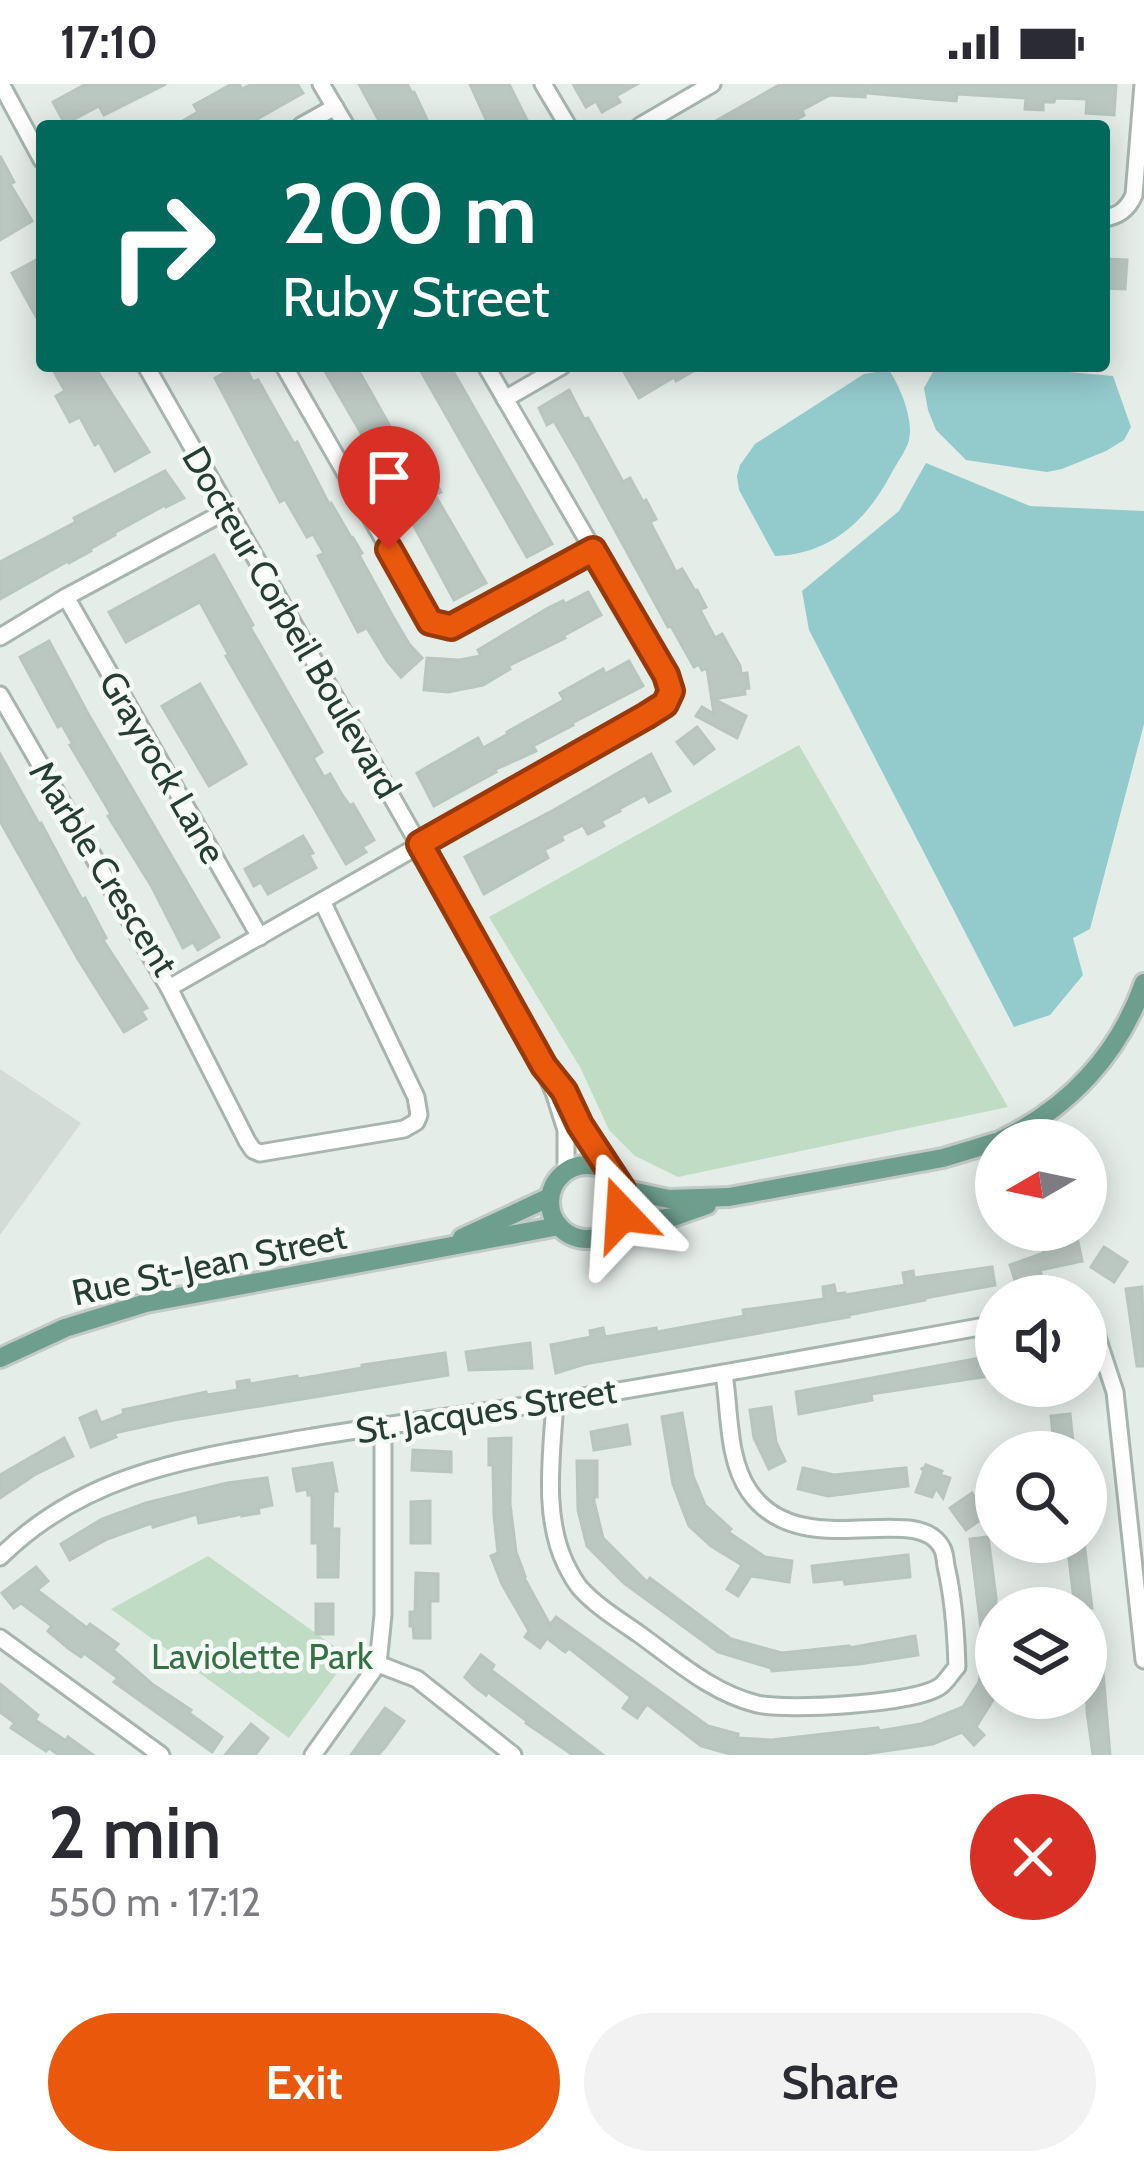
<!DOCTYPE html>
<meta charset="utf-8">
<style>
body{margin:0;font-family:Cabin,sans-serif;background:#f2f2f3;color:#2b2b33;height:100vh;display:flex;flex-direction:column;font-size:45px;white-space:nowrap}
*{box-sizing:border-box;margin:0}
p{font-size:39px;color:#7c7c81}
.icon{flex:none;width:66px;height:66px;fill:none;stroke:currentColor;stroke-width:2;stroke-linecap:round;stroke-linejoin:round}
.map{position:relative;height:1671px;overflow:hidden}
.drawer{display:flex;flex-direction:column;background:#fff;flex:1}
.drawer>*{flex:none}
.top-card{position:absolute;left:36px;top:36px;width:1074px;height:252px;border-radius:12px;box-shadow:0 6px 30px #0003;background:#00695c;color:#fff;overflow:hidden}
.needle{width:78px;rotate:261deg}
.fabs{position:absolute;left:975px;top:1035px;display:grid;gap:24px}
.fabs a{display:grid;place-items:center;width:132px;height:132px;border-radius:50%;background:#fff;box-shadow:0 6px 30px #0003;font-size:60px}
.pin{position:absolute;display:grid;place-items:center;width:102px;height:102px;color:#fff;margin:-123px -51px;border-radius:50% 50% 50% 0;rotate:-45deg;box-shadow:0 0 12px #0007}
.pin .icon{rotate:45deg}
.me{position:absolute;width:132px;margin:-66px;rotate:340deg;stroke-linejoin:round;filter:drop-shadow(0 0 9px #0008)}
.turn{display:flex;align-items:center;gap:42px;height:252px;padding:0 48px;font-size:54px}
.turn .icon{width:156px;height:156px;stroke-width:2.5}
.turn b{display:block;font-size:84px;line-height:102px}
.round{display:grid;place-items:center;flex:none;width:126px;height:126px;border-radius:63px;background:#f2f2f3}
.headline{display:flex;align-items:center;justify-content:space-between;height:204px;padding:0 48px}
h1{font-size:72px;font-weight:600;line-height:90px}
.cta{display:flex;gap:24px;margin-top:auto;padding:24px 48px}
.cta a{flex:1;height:138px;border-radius:72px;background:#ea580c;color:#fff;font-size:48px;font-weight:600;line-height:138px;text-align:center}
.cta a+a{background:#f2f2f3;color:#2b2b33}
.status{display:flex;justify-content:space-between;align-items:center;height:84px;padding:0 60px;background:#fff;direction:ltr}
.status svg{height:33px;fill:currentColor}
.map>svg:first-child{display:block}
</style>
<div class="status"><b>17:10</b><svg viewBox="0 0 49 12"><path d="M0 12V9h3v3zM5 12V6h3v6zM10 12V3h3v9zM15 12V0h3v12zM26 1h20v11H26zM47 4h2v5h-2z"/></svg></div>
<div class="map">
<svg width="1144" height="1671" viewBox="0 0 1144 1671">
<rect width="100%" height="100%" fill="#e5ede9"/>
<polygon fill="#d3ddd7" points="0,985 81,1039 0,1151"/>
<g fill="#c0dcc5">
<polygon points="799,661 1008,1023 678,1093 635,1072 609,1046 581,985 489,833"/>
<polygon points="208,1472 349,1573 289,1654 111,1525"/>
</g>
<g fill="#93cacc">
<polygon points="948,282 1001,282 1113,292 1131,343 1124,356 1106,367 1062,385 1047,388 966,376 936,346 928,326 924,304 933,288"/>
<path d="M889,286C900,302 914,336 909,356C906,367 897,379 891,390C866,437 831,470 775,472L739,406L737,392L740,381L755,360L864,290Z"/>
<polygon points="926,379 1030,422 1144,427 1144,640 1090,845 1073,854 1083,891 1050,931 1014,943 809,546 802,507 899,427"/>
</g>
<g fill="#bbc7c1" stroke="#b8c6bf" stroke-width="3">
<polygon points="86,0 166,0 104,31 99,22 65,40 53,18"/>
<polygon points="232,0 239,0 242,5 252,0 297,0 303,9 245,42 174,42 198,28 194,21"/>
<polygon points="359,0 407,0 412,9 414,8 430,42 382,42"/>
<polygon points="470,0 509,0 530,42 489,42"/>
<polygon points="573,0 637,0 616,12 620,18 602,28 596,17 586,23"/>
<polygon points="781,0 866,0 865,13 830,11 802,26 804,31 785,42 707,42"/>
<polygon points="866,0 1116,0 1114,31 1086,29 1087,15 1055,14 1054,18 1043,18 1043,26 1025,25 1026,14 957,10 956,17 932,15 866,9"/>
<polygon points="0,72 14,98 10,100 32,137 0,156"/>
<polygon points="42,173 42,243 12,189"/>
<polygon points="1104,175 1127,176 1125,205 1104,204"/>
<polygon points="51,282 94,282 149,368 115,387 99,358 95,361 80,333 70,338 56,312 65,307"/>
<polygon points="220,282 245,282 253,298 258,296 294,360 297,358 329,420 331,419 352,455 353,454 362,469 359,471 392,531 409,560 422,574 401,593 388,578 367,544 358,548 318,472 324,469 313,450 307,453 285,415 280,418 215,294 224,289"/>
<polygon points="322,282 356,282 409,376 419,371 430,388 441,408 435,411 486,499 454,516 406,427 393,406 390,408 381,391 385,390"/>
<polygon points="418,282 450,282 552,460 527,473"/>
<polygon points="634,282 702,282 676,297 674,293 639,314 624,288"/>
<polygon points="569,306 584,335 588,334 623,398 630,394 643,418 646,416 656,435 650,438 676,488 682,485 695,507 697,506 706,523 700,526 715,554 722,550 740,582 741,590 747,589 749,604 744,605 745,610 714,615 746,632 737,654 696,632 702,623 714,630 707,584 702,586 699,580 694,583 671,542 668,543 579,380 554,337 547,341 539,324"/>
<polygon points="165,387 184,414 166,423 165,421 114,449 115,451 90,465 91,467 69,479 68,477 0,515 0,478 76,438 74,434"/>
<polygon points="214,471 253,541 250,543 322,668 313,674 324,693 330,690 342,711 350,722 353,720 374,756 362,763 366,768 346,780 226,572 229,571 200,518 126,558 109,528"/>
<polygon points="588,508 601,531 563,552 565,554 508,582 510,585 483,601 448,608 424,606 427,574 459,576 481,572 478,566 548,524 563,517 565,520"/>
<polygon points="49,557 87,628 219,853 198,866 193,858 183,864 152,803 108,732 111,730 70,661 73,660 62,641 58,643 20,573"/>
<polygon points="629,577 643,602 572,639 573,641 533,662 536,667 494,686 496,688 434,722 417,689 478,654 483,664 508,650 507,648 564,616 560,609 603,585 605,590"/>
<polygon points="200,600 246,680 209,702 162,622"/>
<polygon points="697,643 714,665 694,680 677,658"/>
<polygon points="0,670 39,740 41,739 82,816 85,814 106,854 103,856 147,924 141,927 146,935 124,948 78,875 0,737"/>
<polygon points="651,670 670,707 649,718 645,711 619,725 620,727 601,737 604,742 588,750 583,741 561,752 563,756 544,766 548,774 484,810 465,773 552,727"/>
<polygon points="303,752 313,769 309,771 316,784 268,810 261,798 254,802 245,785"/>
<polygon points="1077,1153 1082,1177 1040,1186 1041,1190 1016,1199 1010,1181 1044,1169 1042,1161"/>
<polygon points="1104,1163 1127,1178 1114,1198 1091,1183"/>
<polygon points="992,1183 995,1201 925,1214 925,1216 848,1231 849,1233 585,1280 556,1289 551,1261 591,1253 590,1247 603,1244 605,1253 656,1244 657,1248 744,1232 743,1226 824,1215 823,1203 834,1201 836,1210 845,1209 845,1211 905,1201 903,1189 913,1187 914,1194"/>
<polygon points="1142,1203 1144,1282 1137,1282 1126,1205"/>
<polygon points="530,1259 532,1284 469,1286 466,1268"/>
<polygon points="445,1269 448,1291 174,1336 114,1349 116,1353 91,1363 80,1334 96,1327 101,1339 124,1330 123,1326 206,1308 207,1311 238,1306 237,1298 249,1296 250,1300 297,1292 298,1295 362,1284 362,1281"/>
<polygon points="996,1271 996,1291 871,1310 872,1316 799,1330 796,1308"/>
<polygon points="771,1323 776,1358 785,1377 769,1385 754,1354 750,1326"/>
<polygon points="682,1329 693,1392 705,1421 731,1445 728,1448 765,1473 792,1477 789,1498 751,1492 738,1512 727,1505 742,1481 711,1462 689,1442 673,1400 662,1333"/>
<polygon points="1070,1330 1074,1368 1055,1368 1051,1332"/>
<polygon points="627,1341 630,1360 594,1366 591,1348"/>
<polygon points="64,1354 73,1372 36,1390 0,1414 0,1391"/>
<polygon points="511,1354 510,1420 516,1468 525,1492 523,1492 550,1541 556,1533 708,1642 738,1650 737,1654 772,1656 878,1644 879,1647 921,1640 963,1623 979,1598 984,1569 970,1455 988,1453 996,1513 996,1611 976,1643 984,1651 974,1661 962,1648 933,1660 857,1671 734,1671 701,1662 647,1620 637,1634 623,1624 631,1613 569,1564 565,1568 547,1554 540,1564 525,1553 529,1547 502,1500 491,1472 498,1469 494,1432 493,1381 489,1381 489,1355"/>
<polygon points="413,1366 451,1368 451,1388 412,1386"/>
<polygon points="577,1377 597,1377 597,1413 593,1413 603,1454 647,1498 650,1494 731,1555 782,1569 849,1562 849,1564 915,1552 918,1571 859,1580 772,1587 771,1584 718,1568 624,1499 587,1462 578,1426"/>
<polygon points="332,1379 337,1407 333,1407 332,1445 339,1445 338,1493 318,1493 318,1459 312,1459 312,1411 308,1411 307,1405 297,1407 293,1385"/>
<polygon points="926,1381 942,1387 940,1391 950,1394 943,1414 936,1404 932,1413 916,1408 924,1387 921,1384 924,1385"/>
<polygon points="803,1384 834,1391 906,1384 908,1402 828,1412 798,1405"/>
<polygon points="267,1394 272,1421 258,1424 259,1429 242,1432 242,1430 199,1439 197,1430 153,1443 152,1439 107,1455 70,1476 61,1460 102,1435 146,1419 227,1399"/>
<polygon points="972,1409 987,1431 966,1446 950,1424"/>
<polygon points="430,1417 430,1459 411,1459 411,1418"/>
<polygon points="1067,1458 1084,1458 1092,1524 1075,1524"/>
<polygon points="908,1471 910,1493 845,1500 844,1495 814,1498 812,1482"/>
<polygon points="36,1483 48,1497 37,1506 87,1544 90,1540 118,1560 113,1566 152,1600 191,1626 189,1629 222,1653 212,1668 114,1598 118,1594 84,1569 81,1573 68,1564 48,1547 52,1542 21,1519 14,1524 2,1509"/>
<polygon points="416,1489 438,1490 438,1517 430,1517 430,1554 414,1554 413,1542 410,1542 410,1528 415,1528"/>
<rect x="316" y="1520" width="17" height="30"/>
<polygon points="1094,1534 1099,1588 1103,1588 1110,1671 1093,1671 1087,1628 1086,1535"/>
<polygon points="481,1571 494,1581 491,1586 603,1671 573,1671 526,1639 527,1637 488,1608 486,1611 474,1602 465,1593"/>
<polygon points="0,1600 38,1631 35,1636 66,1657 68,1653 93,1671 59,1671 49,1664 46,1667 11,1644 15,1639 0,1628"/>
<polygon points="385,1624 404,1637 385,1663 378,1671 351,1671"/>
<polygon points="251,1640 268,1654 255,1671 225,1671"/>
</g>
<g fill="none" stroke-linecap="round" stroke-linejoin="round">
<defs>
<g id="minor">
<polyline points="1,0 42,76"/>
<polyline points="321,0 346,42"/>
<polyline points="543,0 568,42"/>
<polyline points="301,42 335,23"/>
<polyline points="640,42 712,0"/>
<path d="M1104,134C1119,132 1128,125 1134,111L1143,0"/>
<polyline points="146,282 536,966 555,1011 566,1046 566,1087"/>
<polyline points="284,282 431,538 451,543 593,466"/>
<polyline points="505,315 562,282"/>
<polyline points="66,513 260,853"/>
<polyline points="0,553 66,513 228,426"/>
<polyline points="0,611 169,904 247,1057 253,1066 260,1069 404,1045 416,1038 419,1031 416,1013 322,817"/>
<polyline points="169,904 646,632 665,620 672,607 666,591 486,282"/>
<polyline points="557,999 608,1087"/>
<polyline points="1086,1245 1097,1253 1115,1308 1144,1576"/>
<path d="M555,1317C552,1370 542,1432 566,1481C570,1489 575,1498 580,1504C596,1522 619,1536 639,1550C675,1576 712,1609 757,1620C787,1627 913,1620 939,1603C946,1599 951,1589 957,1583C956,1548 954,1516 946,1482C945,1476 945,1469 942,1464C917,1415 800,1482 749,1407C727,1375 730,1327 724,1290"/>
<path d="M0,1473C85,1389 188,1375 301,1355C388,1340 476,1330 563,1316C708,1293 852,1266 996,1240"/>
<polyline points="0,1554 161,1671"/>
<polyline points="378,1580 417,1595 513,1671"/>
<polyline points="313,1671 378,1580 383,1531 383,1341"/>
</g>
<g id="major">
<path d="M1001,1056C1069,1024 1119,970 1144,899"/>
<circle cx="587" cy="1118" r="37"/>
<polyline points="622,1105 669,1115 729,1113 943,1074 996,1058"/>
<polyline points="616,1142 673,1133 707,1121"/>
<polyline points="462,1154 550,1113"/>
<polyline points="0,1274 65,1244 146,1219 559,1142"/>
</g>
</defs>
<use href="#minor" stroke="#a8b5af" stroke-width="21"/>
<use href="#major" stroke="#c2c9c6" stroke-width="24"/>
<use href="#minor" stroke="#fff" stroke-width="15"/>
<use href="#major" stroke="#6e9e8d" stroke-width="18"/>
</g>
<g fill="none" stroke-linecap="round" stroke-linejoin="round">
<defs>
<polyline id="route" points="389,465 430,538 451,543 593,466 666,591 671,607 665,620 646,632 420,760 544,982 564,1007 580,1041 622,1105 625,1118 622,1130"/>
</defs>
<use href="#route" stroke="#983908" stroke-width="30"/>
<use href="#route" stroke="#ea580c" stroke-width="21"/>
</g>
<g text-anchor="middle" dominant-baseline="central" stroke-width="9" stroke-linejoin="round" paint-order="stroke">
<g font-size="36" fill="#263d34" stroke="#f5faf7">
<text transform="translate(292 538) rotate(60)">Docteur Corbeil Boulevard</text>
<text transform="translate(163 683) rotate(60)">Grayrock Lane</text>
<text transform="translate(104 784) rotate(58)">Marble Crescent</text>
<text transform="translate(209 1180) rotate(-12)">Rue St-Jean Street</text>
<text transform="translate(486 1326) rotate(-9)">St. Jacques Street</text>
</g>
<g font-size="36" fill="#347145" stroke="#f5faf7">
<text x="262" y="1572">Laviolette Park</text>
</g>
</g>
</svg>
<div class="fabs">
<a><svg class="needle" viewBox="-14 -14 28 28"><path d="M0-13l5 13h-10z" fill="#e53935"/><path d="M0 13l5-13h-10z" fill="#7c7c81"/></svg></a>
<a><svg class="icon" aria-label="sound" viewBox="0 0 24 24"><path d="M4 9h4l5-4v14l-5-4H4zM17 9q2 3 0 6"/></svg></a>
<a><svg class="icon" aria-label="search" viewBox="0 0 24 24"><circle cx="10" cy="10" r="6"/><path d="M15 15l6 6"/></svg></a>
<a><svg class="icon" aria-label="layers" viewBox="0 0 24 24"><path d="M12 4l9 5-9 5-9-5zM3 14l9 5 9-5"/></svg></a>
</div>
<div class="pin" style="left:389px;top:465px;background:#d93025"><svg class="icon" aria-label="arrive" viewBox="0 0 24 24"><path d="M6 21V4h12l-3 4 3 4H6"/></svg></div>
<svg class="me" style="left:622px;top:1130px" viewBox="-20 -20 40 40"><path d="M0-17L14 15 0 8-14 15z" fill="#ea580c" stroke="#fff" stroke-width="4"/></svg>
<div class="top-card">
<div class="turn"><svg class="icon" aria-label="right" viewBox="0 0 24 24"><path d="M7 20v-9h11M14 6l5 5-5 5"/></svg><div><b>200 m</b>Ruby Street</div></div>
</div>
</div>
<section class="drawer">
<div class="headline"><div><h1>2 min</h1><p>550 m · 17:12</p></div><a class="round" style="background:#d93025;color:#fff"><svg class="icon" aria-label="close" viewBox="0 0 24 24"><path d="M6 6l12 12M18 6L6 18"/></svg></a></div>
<div class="cta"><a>Exit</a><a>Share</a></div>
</section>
